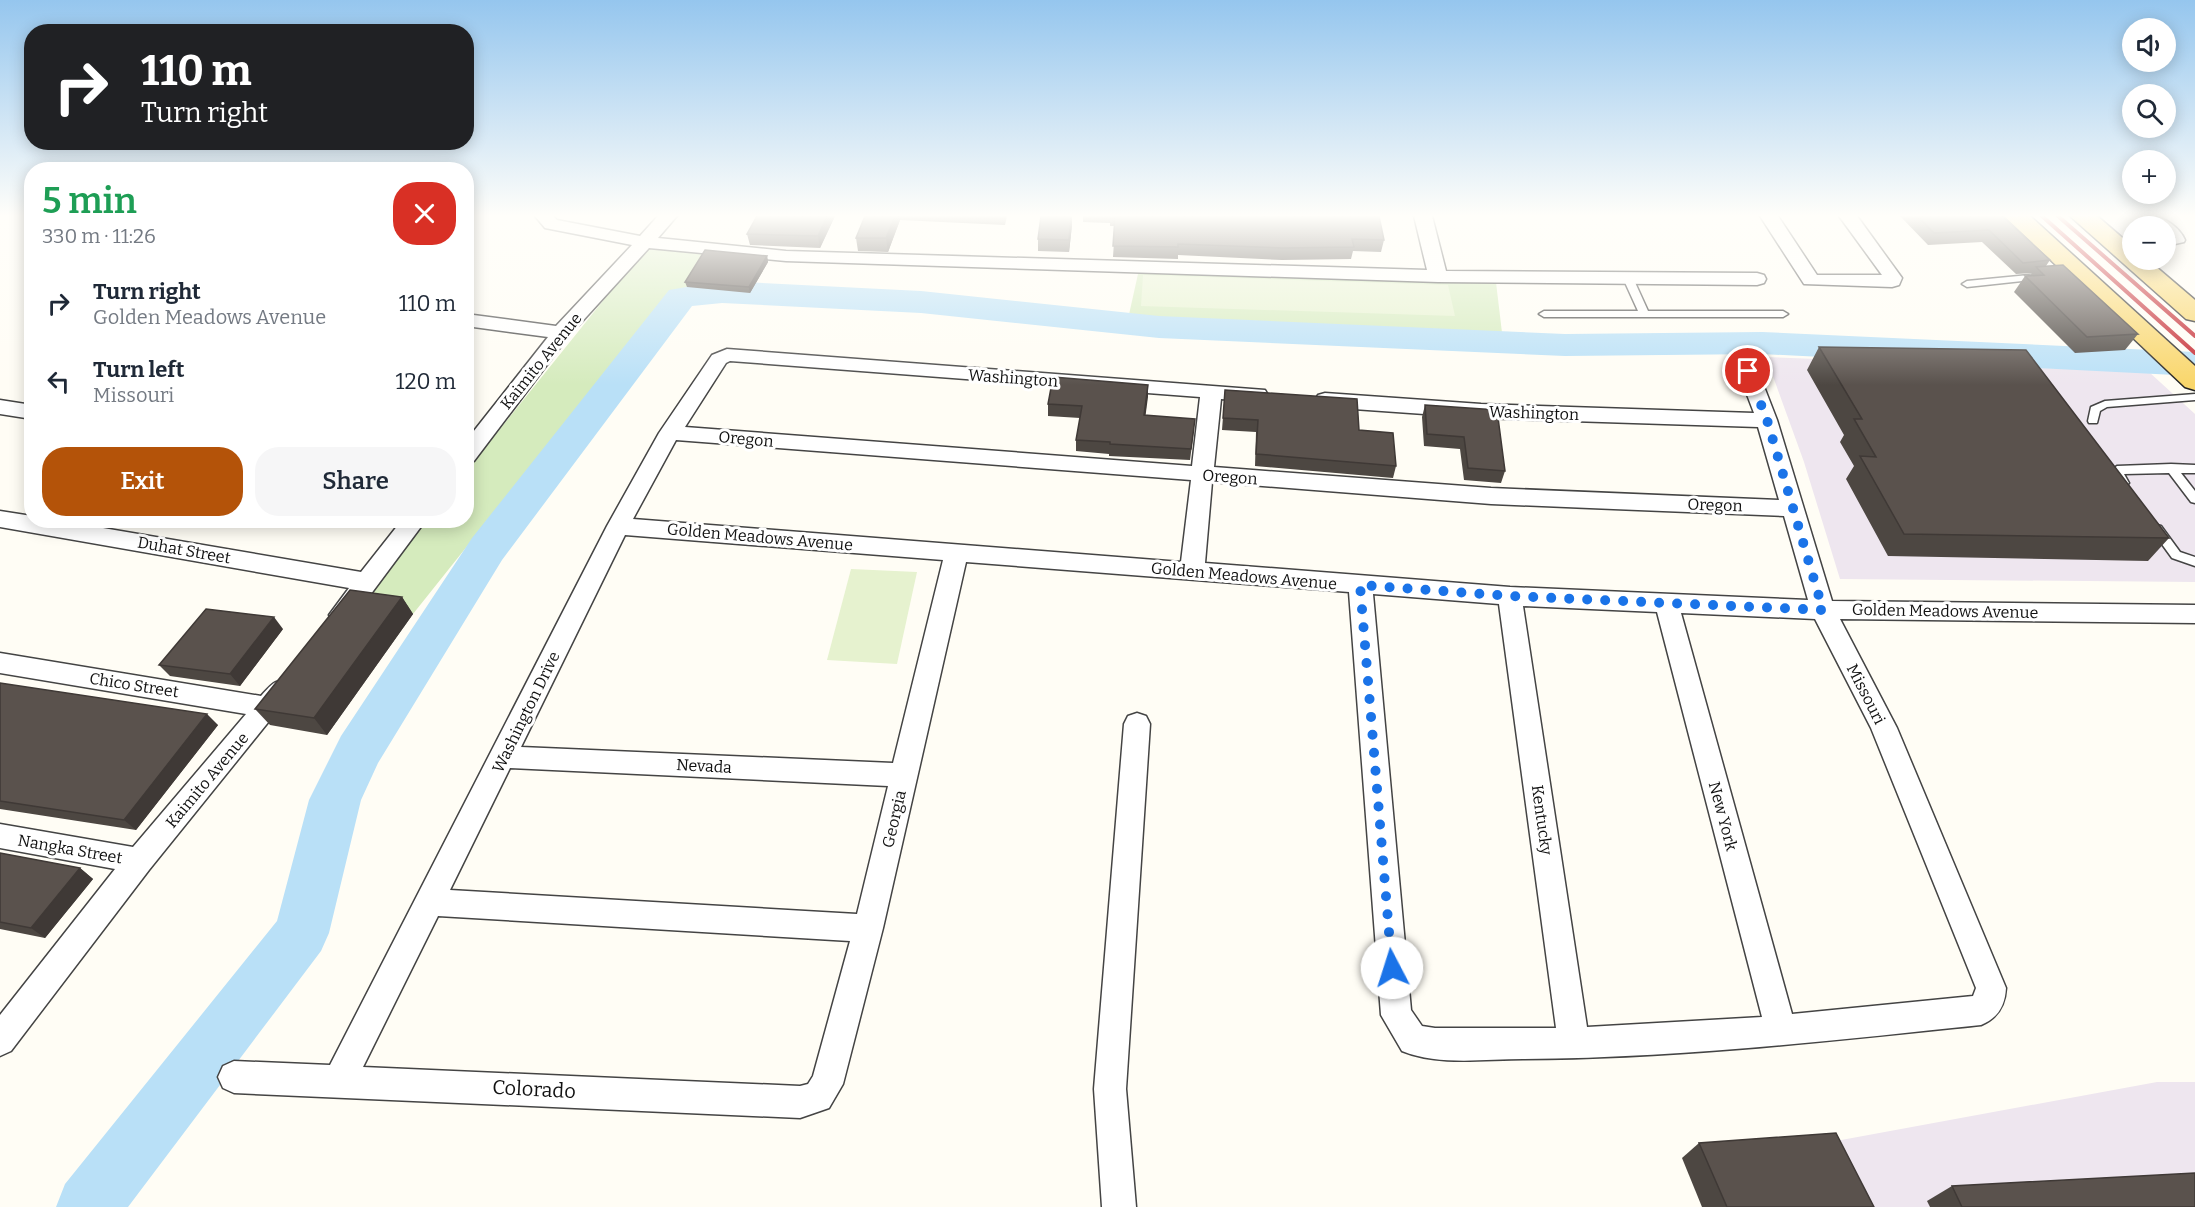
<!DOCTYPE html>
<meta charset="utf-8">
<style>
body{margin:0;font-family:Bitter,serif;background:#f6f6f7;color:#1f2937;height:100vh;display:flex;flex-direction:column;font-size:22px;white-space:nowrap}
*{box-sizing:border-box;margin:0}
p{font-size:20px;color:#747a83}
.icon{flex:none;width:33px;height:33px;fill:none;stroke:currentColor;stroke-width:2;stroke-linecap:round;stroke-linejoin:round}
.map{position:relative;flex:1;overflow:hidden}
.side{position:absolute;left:24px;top:162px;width:450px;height:366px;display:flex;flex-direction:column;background:#fff;border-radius:24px;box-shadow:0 3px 15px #0003}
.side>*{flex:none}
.banner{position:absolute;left:24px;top:24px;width:450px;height:126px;border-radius:24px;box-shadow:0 3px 15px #0003;background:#202124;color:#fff;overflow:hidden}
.buttons{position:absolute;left:2122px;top:18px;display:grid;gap:12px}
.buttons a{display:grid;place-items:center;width:54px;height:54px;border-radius:50%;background:#fff;box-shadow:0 3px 15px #0003;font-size:30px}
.pin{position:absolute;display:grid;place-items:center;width:51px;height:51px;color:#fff;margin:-26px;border:3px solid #fff;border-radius:50%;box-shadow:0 2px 6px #0007}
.me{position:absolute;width:66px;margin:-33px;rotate:355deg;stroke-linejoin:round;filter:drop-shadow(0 0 4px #0008)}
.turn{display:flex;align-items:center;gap:21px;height:126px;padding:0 18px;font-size:27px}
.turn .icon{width:78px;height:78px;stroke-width:2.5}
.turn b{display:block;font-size:42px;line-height:51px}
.round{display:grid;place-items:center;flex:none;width:63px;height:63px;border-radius:24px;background:#f6f6f7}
.overview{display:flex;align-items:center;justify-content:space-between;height:102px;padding:0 18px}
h1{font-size:36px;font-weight:600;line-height:45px;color:#1e9e55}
.button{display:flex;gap:12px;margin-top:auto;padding:12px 18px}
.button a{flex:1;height:69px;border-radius:24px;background:#b45309;color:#fff;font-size:24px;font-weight:600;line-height:69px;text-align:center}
.button a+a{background:#f6f6f7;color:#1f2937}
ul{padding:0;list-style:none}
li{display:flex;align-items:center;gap:18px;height:78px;padding:0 18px}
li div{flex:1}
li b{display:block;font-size:22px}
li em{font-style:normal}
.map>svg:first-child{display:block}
</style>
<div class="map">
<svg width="2195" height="1207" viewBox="0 0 2195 1207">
<rect width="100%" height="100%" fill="#fffdf5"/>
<g fill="#eee6ef">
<polygon points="1766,357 2149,372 2195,414 2195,582 1840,579 1804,462"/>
<polygon points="2157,1082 2195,1082 2195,1207 1840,1207 1825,1143"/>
</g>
<g fill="#d5ebbd">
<polygon points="647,246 708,255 687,287 669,293 413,614 356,606 425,521 466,520 467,470"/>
<polygon points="1140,265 1495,274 1503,341 1317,338 1126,328"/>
</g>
<g fill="#e6f2cf">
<polygon points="1143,275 1448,285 1455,316 1141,306"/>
<polygon points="851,569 917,572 897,664 827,660"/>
</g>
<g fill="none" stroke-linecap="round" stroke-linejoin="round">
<polygon fill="#b9e0f7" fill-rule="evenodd" points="722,281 921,291 1159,316 1565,334 1762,332 2195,352 2195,376 1762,354 1565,356 1159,338 921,313 722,303 692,306 502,560 378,763 361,800 329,933 321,951 128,1207 56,1207 65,1184 277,921 309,800 341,736 472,538 669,290"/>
<defs>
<g id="lane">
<path d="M2151,216C2164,216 2180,228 2185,240L2184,242L2166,246V240L2176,238L2166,230V226H2162Z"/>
<polygon points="2038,274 2043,277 2041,279 1967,287 1962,284 1967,281"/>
<polygon points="1628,275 1633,278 1648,311 1783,311 1788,314 1783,317 1544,317 1539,314 1544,311 1638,311 1623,278"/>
<polygon points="2195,394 2195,400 2107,407 2100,411 2097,423 2089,423 2088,421 2091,407 2105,401"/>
<polygon points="2171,464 2195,465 2195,473 2181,473 2195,491 2195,503 2191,502 2169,473 2124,474 2129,483 2124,487 2120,486 2112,470 2117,466"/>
<polygon points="2157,525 2161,526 2180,552 2195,557 2195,566 2172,558 2151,529"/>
</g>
<g id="street">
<polygon points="535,216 553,216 557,220 640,236 658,216 677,216 658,238 786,251 1427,270 1414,216 1432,216 1446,271 1757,273 1764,275 1766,279 1764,283 1757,285 1438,282 786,261 649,248 568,337 474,461 466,463 466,441 548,337 466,326 466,314 556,326 632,245 545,228"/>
<polygon points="1760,216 1778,216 1817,275 1882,275 1839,216 1857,216 1902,278 1899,285 1892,287 1804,284"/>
<path d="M727,349L1265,390L1268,395L1265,400L1258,402L1221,399L1214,467L1491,488L1779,500L1758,427L1481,418L1325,407L1318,405L1315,400L1318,395L1325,393L1481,404L1754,413L1738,371L1741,367L1748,365L1755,367L1758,371L1777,420L1832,601L2195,605V623L1840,619L1897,728L2006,988C2005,1006 1998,1018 1981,1025C1829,1041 1677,1058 1523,1059C1484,1059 1439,1066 1402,1051L1381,1015L1349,592L966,562L883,928L843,1084L829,1108L800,1118L234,1093L223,1088L218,1077L223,1066L234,1061L330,1065L607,526L659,433L712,355ZM730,361L1200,397L1192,466L685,427L726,363ZM676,440L1191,480L1181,562L633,519ZM1212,482L1491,504L1784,516L1808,600L1510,587L1205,563ZM625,535L943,560L893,763L521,747ZM1373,594L1499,604L1556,1028H1435L1422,1026L1411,1010ZM1523,606L1657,612L1762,1017L1587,1027ZM1681,613L1815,619L1871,728L1976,988L1973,996L1792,1014ZM510,768L888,786L857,914L450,890ZM438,916L850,941L813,1076L808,1084L800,1086L363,1067Z"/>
<polygon points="0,400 32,405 32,419 0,414"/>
<polygon points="0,511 32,516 32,520 56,520 361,572 402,520 426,520 350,622 341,624 332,622 329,615 349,588 0,527"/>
<path d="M0,653L261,696C271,685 276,677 291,682L295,689L149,870L11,1051L0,1056V1015L115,869L0,848V824L133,847L246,714L0,673Z"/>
<polygon points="1137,713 1146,716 1150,724 1126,1089 1136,1207 1102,1207 1094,1089 1124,724 1128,716"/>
</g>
<g id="primary">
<polygon points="2004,216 2030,216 2195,366 2195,390 2185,387"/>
<polygon points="2070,216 2097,216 2133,247 2133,260 2148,260 2195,300 2195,321 2186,319"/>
</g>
</defs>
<use href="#lane" stroke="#444" stroke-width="3"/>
<use href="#street" stroke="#444" stroke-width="3"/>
<use href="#primary" stroke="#222" stroke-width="3"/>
<use href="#lane" fill="#fff" fill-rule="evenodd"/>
<use href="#street" fill="#fff" fill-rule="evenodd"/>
<use href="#primary" fill="#f9d66b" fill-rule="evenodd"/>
<g stroke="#c4262e" stroke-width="4">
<polyline points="2042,216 2195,353"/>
<polyline points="2058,216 2195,336"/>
</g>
</g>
<g fill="#4d4742">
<polygon points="757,216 835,216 820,248 750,245 747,234"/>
<polygon points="865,216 1007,216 1005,225 900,220 888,252 858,251 856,238"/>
<polygon points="1072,216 1072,225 1069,252 1038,251 1038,239"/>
<polygon points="1083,216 1379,216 1384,240 1381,252 1353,251 1351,259 1282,260 1178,255 1178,259 1113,257 1115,226 1110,226 1110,223 1083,222"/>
<polygon points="1900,216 2002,216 2050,260 2046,266 2138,334 2125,350 2075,353 2014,292 2025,276 2030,276 2032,273 2016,274 1982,242 1928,245"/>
<polygon points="767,256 768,262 750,293 687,287 685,282"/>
<polygon points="1819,347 2169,538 2148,561 1888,556 1846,479 1854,466 1840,442 1844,435 1807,370"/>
<polygon points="1148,385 1145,415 1194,430 1190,460 1109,456 1109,454 1076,451 1076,440 1080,418 1048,416 1048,404"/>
<polygon points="1225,390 1359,430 1396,466 1393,478 1255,466 1256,432 1222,430"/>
<polygon points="1425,405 1505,471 1501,483 1464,480 1460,449 1424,446 1422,417"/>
<polygon points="402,597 413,614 327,735 270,725 255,709"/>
<polygon points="283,629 240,686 170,676 159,665"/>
<polygon points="0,683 218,725 136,830 0,809"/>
<polygon points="0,853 80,868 93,879 45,938 0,929"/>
<polygon points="1699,1143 1874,1207 1702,1207 1682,1158"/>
<polygon points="1952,1186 2195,1207 1930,1207 1927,1201"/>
</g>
<g fill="#3f3936">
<polygon points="827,216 835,216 820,248 818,236"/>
<polygon points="895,216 899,216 900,220 888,252 886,238"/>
<polygon points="1072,216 1072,225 1069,252 1069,240"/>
<polygon points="767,256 768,262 750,293 749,287"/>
<polygon points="1148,385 1148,397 1144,427 1144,415"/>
<polygon points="402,597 413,614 327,735 314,718"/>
<polygon points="274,617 283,629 240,686 230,674"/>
<polygon points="207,714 218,725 136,830 124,820"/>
<polygon points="80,868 93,879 45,938 31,928"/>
</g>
<g fill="#5a524d" stroke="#3f3936" stroke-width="1.5">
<polygon points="757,216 827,216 818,236 747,234"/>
<polygon points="865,216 895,216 886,238 856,238"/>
<polygon points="1041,216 1071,216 1069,240 1038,239"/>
<polygon points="1115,216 1379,216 1384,240 1352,239 1354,247 1283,248 1178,244 1178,247 1113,246"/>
<polygon points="1917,216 2002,216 2050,260 2023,263 1989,230 1934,233"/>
<polygon points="705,250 767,256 749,287 685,282"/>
<polygon points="2063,265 2138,334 2087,337 2025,276 2044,275 2036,267"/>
<polygon points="1819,347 2026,350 2169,538 1904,534 1860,456 1876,457 1854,419 1862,419"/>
<polygon points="1053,377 1148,385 1144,415 1195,419 1191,449 1110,444 1110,442 1076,440 1082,406 1048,404"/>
<polygon points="1225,390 1357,399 1359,430 1393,433 1396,466 1256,454 1258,420 1223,418"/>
<polygon points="1425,405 1497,410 1505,471 1468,468 1464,437 1427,434"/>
<polygon points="350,590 402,597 314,718 255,709"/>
<polygon points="206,609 274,617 230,674 159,665"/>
<polygon points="0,683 207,714 124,820 0,801"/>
<polygon points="0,853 80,868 31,928 0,922"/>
<polygon points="1836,1133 1874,1207 1727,1207 1699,1143"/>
<polygon points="2195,1173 2195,1207 1962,1207 1952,1186"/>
</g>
<linearGradient id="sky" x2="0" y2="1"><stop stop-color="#95c6ee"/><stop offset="0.56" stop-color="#fffefa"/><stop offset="1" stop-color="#fffefa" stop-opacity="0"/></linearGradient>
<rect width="2195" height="385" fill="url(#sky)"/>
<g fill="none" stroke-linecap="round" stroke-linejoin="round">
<polyline stroke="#1a73e8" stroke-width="10" stroke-dasharray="0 18" points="1392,968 1360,585 1510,596 1823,610 1767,420 1748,371"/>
</g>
<g text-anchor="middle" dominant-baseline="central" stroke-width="6" stroke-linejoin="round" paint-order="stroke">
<g font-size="16" fill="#111" stroke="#fff">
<text transform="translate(541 361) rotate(-51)">Kaimito Avenue</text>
<text transform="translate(1013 378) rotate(4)">Washington</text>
<text transform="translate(1534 413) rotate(2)">Washington</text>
<text transform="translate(746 439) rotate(5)">Oregon</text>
<text transform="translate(1230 477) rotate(4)">Oregon</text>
<text transform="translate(1715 505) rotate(2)">Oregon</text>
<text transform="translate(760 537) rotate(5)">Golden Meadows Avenue</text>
<text transform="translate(184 550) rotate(10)">Duhat Street</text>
<text transform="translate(1244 576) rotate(5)">Golden Meadows Avenue</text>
<text transform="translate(1945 611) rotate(1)">Golden Meadows Avenue</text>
<text transform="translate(134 685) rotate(9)">Chico Street</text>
<text transform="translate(1866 694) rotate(63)">Missouri</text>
<text transform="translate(526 712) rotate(-64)">Washington Drive</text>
<text transform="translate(704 766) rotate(3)">Nevada</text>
<text transform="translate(207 780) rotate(-50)">Kaimito Avenue</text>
<text transform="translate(1723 816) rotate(75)">New York</text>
<text transform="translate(894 819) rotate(-77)">Georgia</text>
<text transform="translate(1542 820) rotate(82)">Kentucky</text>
<text transform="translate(70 849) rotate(10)">Nangka Street</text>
</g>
<g font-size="20" fill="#111" stroke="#fff">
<text transform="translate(534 1089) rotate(3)">Colorado</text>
</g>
</g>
</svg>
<div class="buttons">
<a><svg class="icon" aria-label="sound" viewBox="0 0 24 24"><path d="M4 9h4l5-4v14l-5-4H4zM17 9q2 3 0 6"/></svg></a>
<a><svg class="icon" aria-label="search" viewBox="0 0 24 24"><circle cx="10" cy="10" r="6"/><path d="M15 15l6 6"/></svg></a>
<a>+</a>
<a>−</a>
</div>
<div class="pin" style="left:1748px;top:371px;background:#d93025"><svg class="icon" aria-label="arrive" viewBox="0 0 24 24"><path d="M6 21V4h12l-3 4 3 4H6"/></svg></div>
<svg class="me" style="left:1392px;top:968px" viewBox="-20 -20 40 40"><circle r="19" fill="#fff"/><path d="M0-13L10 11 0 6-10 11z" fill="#1a73e8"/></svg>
<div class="banner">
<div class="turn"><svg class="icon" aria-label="right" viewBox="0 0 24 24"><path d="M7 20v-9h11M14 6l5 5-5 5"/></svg><div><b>110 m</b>Turn right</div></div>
</div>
<section class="side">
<div class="overview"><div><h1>5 min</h1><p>330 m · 11:26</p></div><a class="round" style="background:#d93025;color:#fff"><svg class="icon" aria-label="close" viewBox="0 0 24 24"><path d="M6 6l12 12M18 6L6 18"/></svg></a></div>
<ul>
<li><svg class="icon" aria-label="right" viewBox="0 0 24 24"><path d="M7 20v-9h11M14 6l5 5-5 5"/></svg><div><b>Turn right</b><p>Golden Meadows Avenue</p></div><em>110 m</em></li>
<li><svg class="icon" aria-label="left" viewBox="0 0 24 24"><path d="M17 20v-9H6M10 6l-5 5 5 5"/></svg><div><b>Turn left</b><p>Missouri</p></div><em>120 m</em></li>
</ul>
<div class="button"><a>Exit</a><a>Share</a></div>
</section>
</div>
